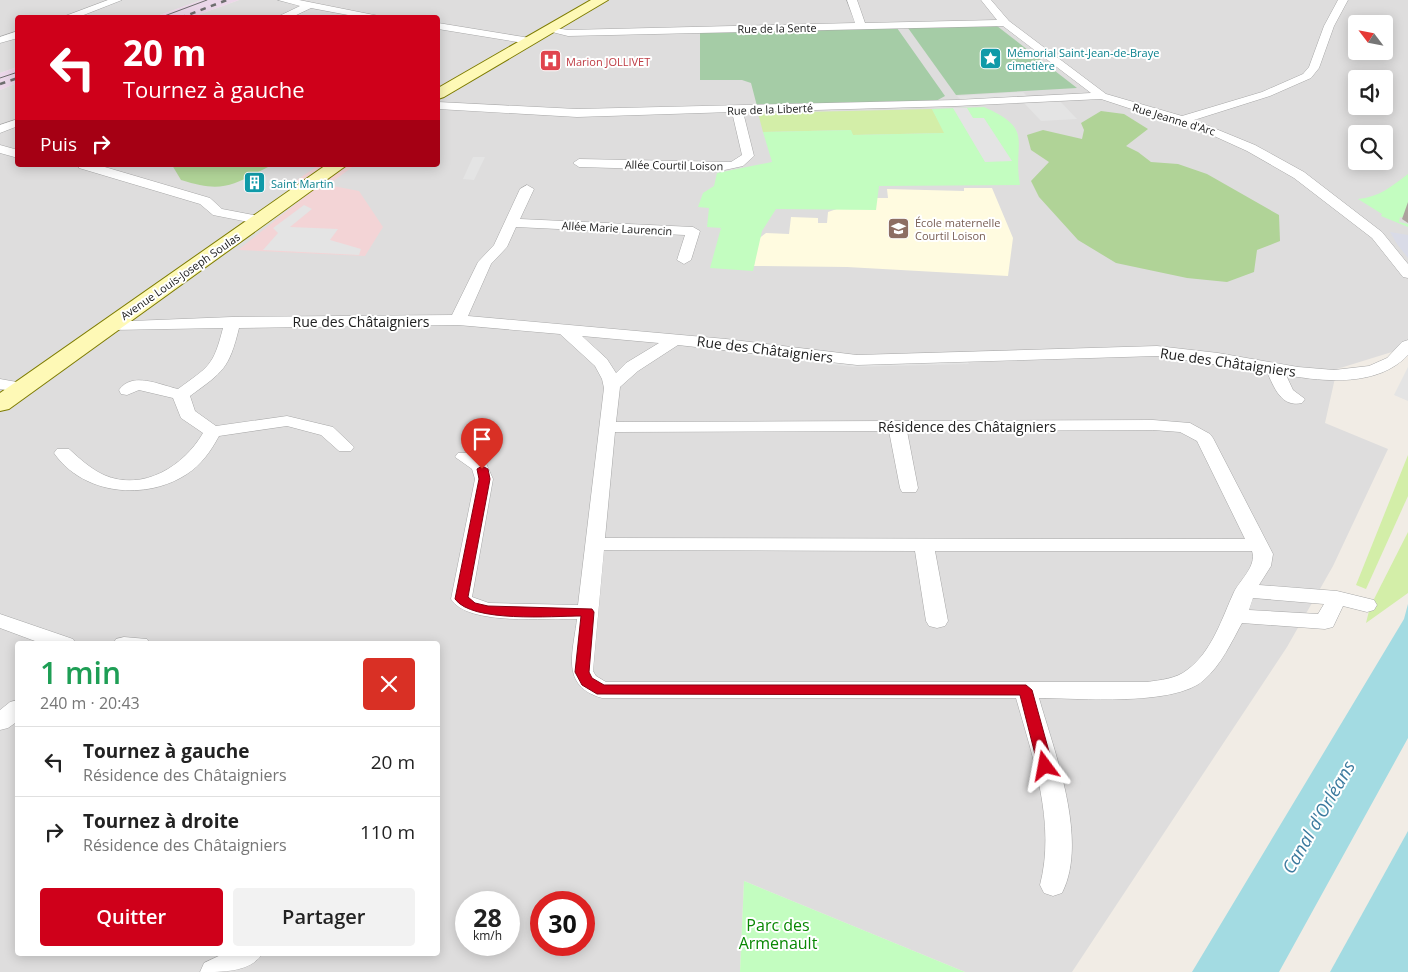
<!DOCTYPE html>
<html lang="fr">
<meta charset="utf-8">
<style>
body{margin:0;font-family:"Open Sans",sans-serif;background:#f2f2f2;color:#222;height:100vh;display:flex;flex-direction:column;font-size:19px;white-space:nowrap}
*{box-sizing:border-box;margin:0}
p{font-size:16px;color:#767676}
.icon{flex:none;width:28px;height:28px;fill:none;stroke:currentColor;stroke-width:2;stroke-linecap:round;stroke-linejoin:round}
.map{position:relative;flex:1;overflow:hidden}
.details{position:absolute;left:15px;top:641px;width:425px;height:315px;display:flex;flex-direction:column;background:#fff;border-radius:5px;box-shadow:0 2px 12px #0003}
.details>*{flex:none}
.top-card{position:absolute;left:15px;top:15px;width:425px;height:152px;border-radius:5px;box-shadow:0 2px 12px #0003;background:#cf001a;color:#fff;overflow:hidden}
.needle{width:32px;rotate:302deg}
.controls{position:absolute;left:1348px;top:15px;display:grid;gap:10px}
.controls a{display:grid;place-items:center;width:45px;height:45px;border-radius:5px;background:#fff;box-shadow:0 2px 12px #0003;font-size:25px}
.speed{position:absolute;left:455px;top:891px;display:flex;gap:10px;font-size:25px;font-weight:700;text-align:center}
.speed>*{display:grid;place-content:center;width:65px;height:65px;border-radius:50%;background:#fff;box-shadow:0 2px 12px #0003;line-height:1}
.speed small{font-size:12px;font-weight:400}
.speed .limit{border:8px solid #d22;background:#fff;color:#111}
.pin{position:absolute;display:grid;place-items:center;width:42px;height:42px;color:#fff;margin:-51px -21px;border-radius:50% 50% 50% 0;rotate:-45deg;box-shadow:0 0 5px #0007}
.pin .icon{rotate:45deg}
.me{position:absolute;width:55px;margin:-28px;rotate:347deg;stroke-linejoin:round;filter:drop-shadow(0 0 4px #0008)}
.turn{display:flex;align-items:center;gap:18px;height:105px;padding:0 25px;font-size:22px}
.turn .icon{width:65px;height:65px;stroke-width:2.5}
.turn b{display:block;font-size:35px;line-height:42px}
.then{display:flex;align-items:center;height:48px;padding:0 25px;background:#0003;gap:10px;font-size:19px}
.round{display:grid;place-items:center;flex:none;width:52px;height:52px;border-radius:5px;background:#f2f2f2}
.headline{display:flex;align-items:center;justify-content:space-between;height:85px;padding:0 25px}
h1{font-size:30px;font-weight:600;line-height:38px;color:#1e9e55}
.button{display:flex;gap:10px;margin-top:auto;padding:10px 25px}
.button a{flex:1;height:58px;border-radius:5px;background:#cf001a;color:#fff;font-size:20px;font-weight:600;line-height:58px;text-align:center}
.button a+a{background:#f2f2f2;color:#222}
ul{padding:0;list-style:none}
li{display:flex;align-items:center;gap:15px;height:70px;padding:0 25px;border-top:1px solid #e0e0e0}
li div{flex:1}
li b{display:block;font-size:19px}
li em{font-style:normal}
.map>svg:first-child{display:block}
</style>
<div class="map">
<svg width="1408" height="972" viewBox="0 0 1408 972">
<rect width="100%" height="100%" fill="#f1ece5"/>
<g fill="#dedddd" fill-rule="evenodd">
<polygon points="0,0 202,0 154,17 18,18 17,67 0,73"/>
<path d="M239,0H1408V347L1337,369L1325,423L1388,449L1333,566L1287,647L1072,972H965L744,881L740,972H0V90L17,83L18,165H438V18L192,17ZM1356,24H1384V51H1356ZM1356,79H1384V106H1356ZM1356,134H1384V161H1356ZM18,644H438V954H18ZM466,902H509V945H466ZM541,902H584V945H541Z"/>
</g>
<polygon fill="#f3d4d6" points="319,165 355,165 328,185 359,191 383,227 365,256 238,250 312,191 288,186"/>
<g fill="#ebd7e9">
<polygon points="202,0 239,0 192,17 154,17"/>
<polygon points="17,67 17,83 0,90 0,73"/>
</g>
<polygon fill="#fffbe0" points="964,188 992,188 1013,238 1008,276 847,267 754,266 757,240 766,233 789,234 791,217 818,218 818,223 827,223 828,212 869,198 888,198 887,189 964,191"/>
<g fill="#d3eea8">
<polygon points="932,109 945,133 853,135 850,130 763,132 758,113"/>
<polygon points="1408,455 1408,496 1366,589 1356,585"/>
<polygon points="1408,532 1408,593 1366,623 1370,607"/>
</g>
<g fill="#b0d397">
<polygon points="1101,111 1124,114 1148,129 1126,146 1138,152 1151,162 1178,164 1207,174 1279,215 1280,241 1257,250 1254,272 1227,282 1187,278 1116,263 1078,240 1039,197 1031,181 1049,162 1031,150 1027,135 1043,130 1082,139 1084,130 1081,123"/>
<path d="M172,165H267L268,167C231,186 222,193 181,180Z"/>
</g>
<g fill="#a5cca6">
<polygon points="997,26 1077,88 956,95 908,28"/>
<polygon points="897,28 945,96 936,101 757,106 751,83 742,80 700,80 700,32"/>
</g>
<g fill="#c3fdc0">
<path d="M984,107C1036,130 1012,141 1020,185L879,186L876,210L776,209L762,231L753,271L710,268L721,228L707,227L709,208L698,207L703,193L714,186L717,173L772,162L763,132L851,130L853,135L944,133L932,109Z"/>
<path d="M1408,174V219L1400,217L1399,222L1408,224V227L1381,216L1382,214L1358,199C1379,197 1391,187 1408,174Z"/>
<polygon points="744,881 965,972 740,972"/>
</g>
<g fill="#e4e4e4">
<polygon points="1023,92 1027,96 961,100 957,96"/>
<polygon points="1060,101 1077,119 1041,121 1024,103"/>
<polygon points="953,108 967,108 973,118 984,118 1012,161 985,162"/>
<polygon points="473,157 485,157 474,180 463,179"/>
<polygon points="304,205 312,209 290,227 338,229 330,240 361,249 359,255 263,250 278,233 273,228"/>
<polygon points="751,349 854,362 967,359 969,364 853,367 748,355"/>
<polygon points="1408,367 1408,401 1394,395"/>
</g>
<polygon fill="#d9dbe7" points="1390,232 1408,235 1408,258 1397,244"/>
<g fill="#a3dbe2">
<polygon points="1408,604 1408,738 1279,972 1192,972 1404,619"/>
<polygon points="1408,831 1408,972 1330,972"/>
</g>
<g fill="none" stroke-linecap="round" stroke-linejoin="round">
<defs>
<g id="minor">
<polygon points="108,0 122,0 76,18 60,18"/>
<polygon points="278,0 299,0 389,18 364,18 311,8 290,18 275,18 300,6"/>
<polygon points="847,0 857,0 865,23 997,20 981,0 991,0 1009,21 1106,94 1182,116 1262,92 1303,74 1309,67 1324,26 1338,0 1348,0 1334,26 1319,68 1311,78 1270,96 1194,120 1255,145 1304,172 1382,232 1408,264 1408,278 1403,277 1372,238 1294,178 1247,151 1214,136 1101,99 956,106 743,112 754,156 743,166 720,171 579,167 573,163 579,159 731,162 742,155 732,112 577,117 438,109 438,102 577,109 956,100 1091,93 1003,26 568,36 544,30 549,27 568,30 855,23"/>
<polygon points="438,23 530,38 535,41 530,44 438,29"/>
<polygon points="18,31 18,38 0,43 0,37"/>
<polygon points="18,119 18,126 0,133 0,125"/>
<polygon points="0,145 18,150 18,158 0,153"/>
<polygon points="78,165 98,165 210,198 222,209 264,217 266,220 259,224 213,215 200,204 79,168"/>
<path d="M527,185L534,189L520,219L693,227L700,231L691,260L684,264L677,260L685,235L516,227L507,247L491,264L468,316L726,339L857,355L1157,346L1218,353L1298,367L1334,370L1369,366L1387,358L1402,342L1408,340V355C1378,387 1325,382 1286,375L1293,390L1305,399L1302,403C1281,408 1274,387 1267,372L1157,356L857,365L678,345L638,371L620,387L616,422L1153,420L1190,423L1210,434L1213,438L1273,554L1271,566L1259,585L1337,591L1374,600L1377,605L1374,610L1367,612L1343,606L1333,627L1325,629L1242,623C1231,643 1221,665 1204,680C1174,707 1078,698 1039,698C1054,751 1089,840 1062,893L1053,896L1044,893L1040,885C1056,823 1033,758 1016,698H602C560,686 573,653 577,619C547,618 467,626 451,599L475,479L472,469L455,457L458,453H470L485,461L493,479L472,597L489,603L578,605L604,388L602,379L595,366L560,334L458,325L239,328C229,369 223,372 190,396L195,411L216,426L287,416L333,427L354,447L351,451H339L321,435L287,426L219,436C211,451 201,465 187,474C146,501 83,495 54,453L57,449H69C80,459 91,469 104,475C143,492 184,466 203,433L181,418L173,398L139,390L127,395L121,394L119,390C132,371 160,385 178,389C209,366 213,367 223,328L112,330L106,328L104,325L106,322L232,317L452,315L478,262L494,245L520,189ZM582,336L659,343L626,363L616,373L607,359ZM1153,430L1180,432L1197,441L1245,539L605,538L615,432L889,431L900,488L902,492H916L918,488L907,431ZM604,550L915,551L926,621L929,626L937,628L945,626L948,621L935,551H1252C1257,566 1240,580 1234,592C1222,618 1212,652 1187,670C1176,679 1160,680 1147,682H606L596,676L593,671ZM1253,598L1324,604L1318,614L1249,610Z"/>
<polygon points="0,379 28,384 30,388 28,392 22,393 0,389"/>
<polygon points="0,614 73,639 76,644 43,644 0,628"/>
<polygon points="124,637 147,639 150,644 113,644 116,639"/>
<polygon points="18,700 18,721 8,728 0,730 0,710 10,702"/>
<path d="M223,954H262C251,972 222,972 200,972L204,963Z"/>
</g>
<g id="secondary">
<polygon points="591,0 608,0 444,97 438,99 438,88"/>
<polygon points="326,165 347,165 9,409 0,411 0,393"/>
</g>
</defs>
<use href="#minor" stroke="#a7a7a7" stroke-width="1"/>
<use href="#secondary" stroke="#7d7b00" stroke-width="2"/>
<use href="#minor" fill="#fff" fill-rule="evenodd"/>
<use href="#secondary" fill="#fef9b6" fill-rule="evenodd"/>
<g stroke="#6e6e6e" stroke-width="1">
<polyline points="159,18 207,0"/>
<polyline points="0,78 18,72"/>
</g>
<g stroke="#6e6e6e" stroke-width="2.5" stroke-dasharray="5.5 5.5" stroke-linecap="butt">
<polyline points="180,18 227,0"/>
<polyline points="0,84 18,78"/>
</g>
</g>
<polygon fill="#ada39e" points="1408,202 1408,223 1402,219"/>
<path fill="#cf001a" stroke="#870011" d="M482,466L488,469L490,479L468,597L475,603L488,606L592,609L594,612L589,672L592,678L604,685H1026L1032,690L1053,766L1050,770H1040L1038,766L1020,695L597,694L582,685L575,672L581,616C552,616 472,623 455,599L479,479L477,469Z"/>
<defs>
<symbol id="sight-square" viewBox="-11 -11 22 22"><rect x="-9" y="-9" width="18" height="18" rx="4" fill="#0f9aa8" stroke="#fff"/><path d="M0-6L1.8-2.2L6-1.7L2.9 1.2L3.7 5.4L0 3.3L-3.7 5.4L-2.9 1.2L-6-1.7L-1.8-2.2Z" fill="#fff"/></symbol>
<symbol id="hospital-square" viewBox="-11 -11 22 22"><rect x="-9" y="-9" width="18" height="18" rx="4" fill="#e0444e" stroke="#fff"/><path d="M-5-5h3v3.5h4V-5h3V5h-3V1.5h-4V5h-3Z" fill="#fff"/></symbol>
<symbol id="building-square" viewBox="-11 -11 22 22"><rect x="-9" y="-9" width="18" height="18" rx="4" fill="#0f9aa8" stroke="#fff"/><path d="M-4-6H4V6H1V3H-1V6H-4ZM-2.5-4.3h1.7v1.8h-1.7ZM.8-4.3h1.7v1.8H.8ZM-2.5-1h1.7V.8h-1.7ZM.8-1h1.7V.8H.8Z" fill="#fff"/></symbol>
<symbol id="school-square" viewBox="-11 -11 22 22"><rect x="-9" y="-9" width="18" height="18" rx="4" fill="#8d6e63" stroke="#fff"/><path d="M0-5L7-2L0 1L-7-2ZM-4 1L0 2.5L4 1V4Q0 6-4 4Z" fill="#fff"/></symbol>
</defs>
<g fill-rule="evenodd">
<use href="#sight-square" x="978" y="46" width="25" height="25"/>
<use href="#hospital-square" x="538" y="48" width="25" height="25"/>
<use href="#building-square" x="242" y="170" width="25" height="25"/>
<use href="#school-square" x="886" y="216" width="25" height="25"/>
</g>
<g text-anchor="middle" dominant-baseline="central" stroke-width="4" stroke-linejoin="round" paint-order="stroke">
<g font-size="11" fill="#202020" stroke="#fff">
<text transform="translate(777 28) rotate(-1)">Rue de la Sente</text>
<text transform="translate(770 109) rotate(-2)">Rue de la Liberté</text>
<text transform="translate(1174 119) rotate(17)">Rue Jeanne d'Arc</text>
<text transform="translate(674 165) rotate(1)">Allée Courtil Loison</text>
<text transform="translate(617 228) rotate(3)">Allée Marie Laurencin</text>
<text transform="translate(180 276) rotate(-35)">Avenue Louis-Joseph Soulas</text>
</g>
<g font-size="11" fill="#0d838f" stroke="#fff" text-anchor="start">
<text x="1007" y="52">Mémorial Saint-Jean-de-Braye<tspan x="1007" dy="13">cimetière</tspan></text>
<text x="271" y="183">Saint Martin</text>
</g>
<g font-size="11" fill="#be3a42" stroke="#fff" text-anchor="start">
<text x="566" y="61">Marion JOLLIVET</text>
</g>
<g font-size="11" fill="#785e54" stroke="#fff" text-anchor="start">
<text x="915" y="222">École maternelle<tspan x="915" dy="13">Courtil Loison</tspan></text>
</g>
<g font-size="14" fill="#202020" stroke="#fff">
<text x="361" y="321">Rue des Châtaigniers</text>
<text transform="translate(765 349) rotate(7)">Rue des Châtaigniers</text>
<text transform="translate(1228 362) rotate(8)">Rue des Châtaigniers</text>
<text x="967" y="426">Résidence des Châtaigniers</text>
</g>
<g font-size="16" fill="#098803" stroke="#fff">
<text x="778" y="925">Parc des<tspan x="778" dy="18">Armenault</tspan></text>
</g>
<g font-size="18" font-style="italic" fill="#3c7a9e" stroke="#fff">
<text transform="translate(1318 817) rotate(-60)">Canal d'Orléans</text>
</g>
</g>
</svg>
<div class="controls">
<a><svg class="needle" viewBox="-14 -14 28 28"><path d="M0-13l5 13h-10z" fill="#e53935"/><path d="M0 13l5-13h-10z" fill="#767676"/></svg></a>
<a><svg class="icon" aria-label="sound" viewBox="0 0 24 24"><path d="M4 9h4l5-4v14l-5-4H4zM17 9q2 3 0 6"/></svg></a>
<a><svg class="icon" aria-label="search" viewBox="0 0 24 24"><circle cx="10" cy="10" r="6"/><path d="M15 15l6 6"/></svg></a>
</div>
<div class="speed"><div>28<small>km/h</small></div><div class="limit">30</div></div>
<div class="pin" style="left:482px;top:469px;background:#d93025"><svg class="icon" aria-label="arrive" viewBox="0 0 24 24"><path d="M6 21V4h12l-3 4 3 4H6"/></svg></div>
<svg class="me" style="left:1045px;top:766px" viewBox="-20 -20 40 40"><path d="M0-17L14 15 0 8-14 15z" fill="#cf001a" stroke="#fff" stroke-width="4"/></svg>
<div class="top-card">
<div class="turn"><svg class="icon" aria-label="left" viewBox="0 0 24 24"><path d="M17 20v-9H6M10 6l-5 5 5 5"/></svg><div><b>20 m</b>Tournez à gauche</div></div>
<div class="then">Puis<svg class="icon" aria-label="right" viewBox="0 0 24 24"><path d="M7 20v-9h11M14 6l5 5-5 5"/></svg></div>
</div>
<section class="details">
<div class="headline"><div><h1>1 min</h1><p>240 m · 20:43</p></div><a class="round" style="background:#d93025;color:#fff"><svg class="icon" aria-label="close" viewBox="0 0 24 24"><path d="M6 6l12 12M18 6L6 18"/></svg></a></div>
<ul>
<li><svg class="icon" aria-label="left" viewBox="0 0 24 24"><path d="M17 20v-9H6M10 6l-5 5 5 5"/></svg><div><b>Tournez à gauche</b><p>Résidence des Châtaigniers</p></div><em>20 m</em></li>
<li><svg class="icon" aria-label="right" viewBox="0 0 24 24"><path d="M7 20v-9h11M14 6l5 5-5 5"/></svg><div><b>Tournez à droite</b><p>Résidence des Châtaigniers</p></div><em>110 m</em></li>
</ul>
<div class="button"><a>Quitter</a><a>Partager</a></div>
</section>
</div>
